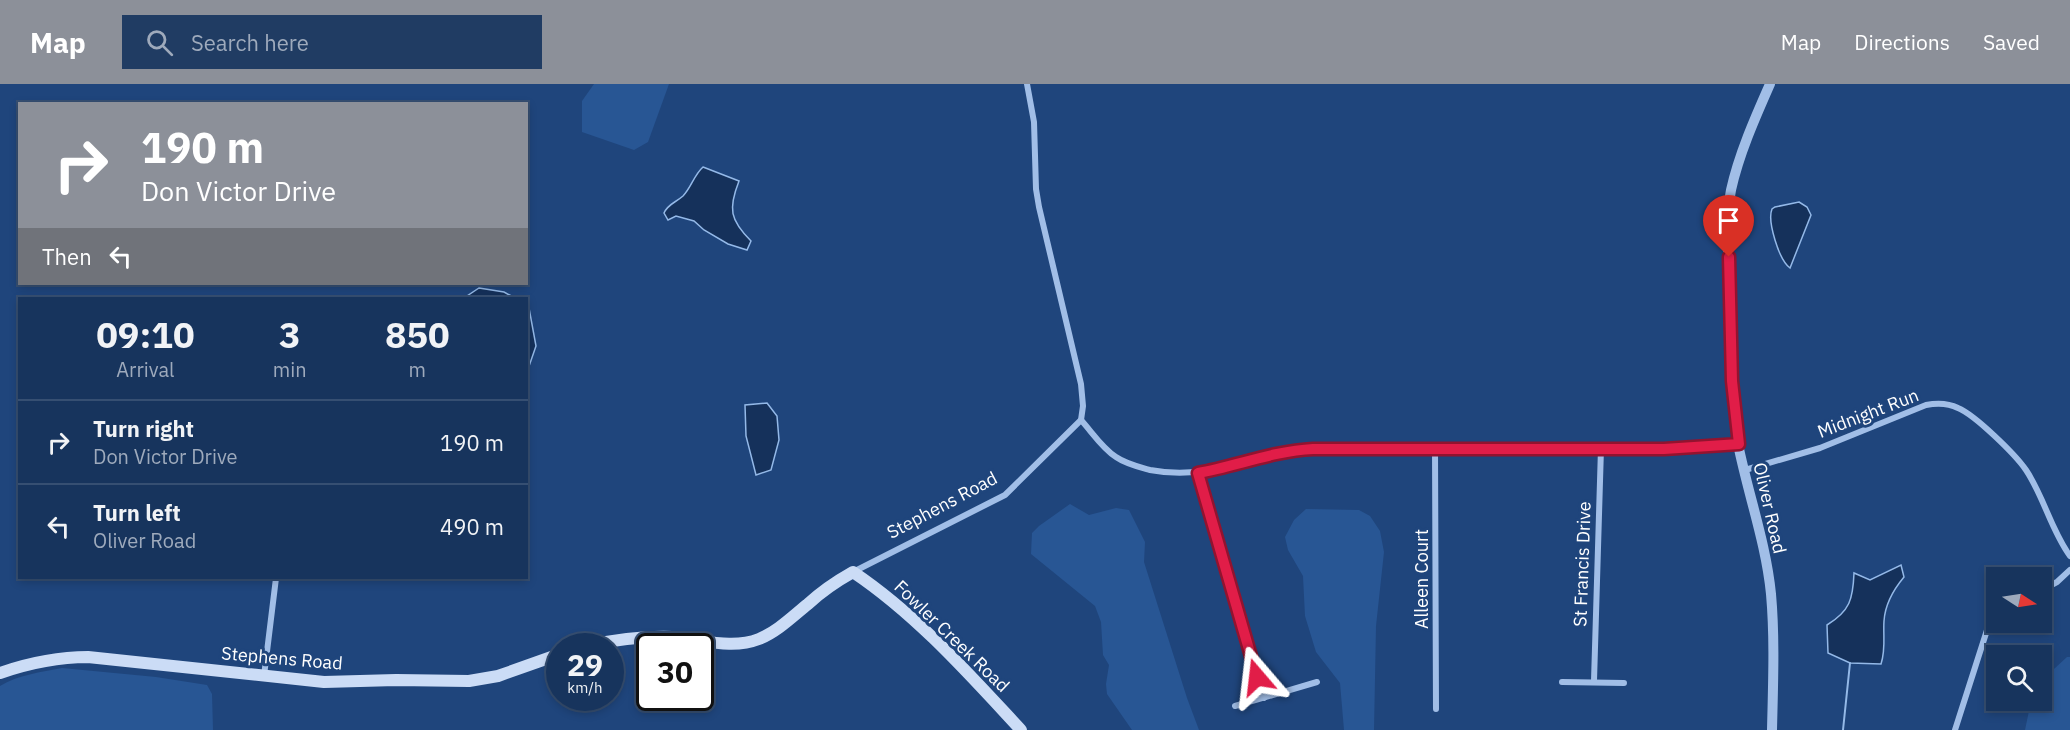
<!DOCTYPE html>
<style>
body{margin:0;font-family:"IBM Plex Sans",sans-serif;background:#203c63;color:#f1f3f6;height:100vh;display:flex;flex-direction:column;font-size:22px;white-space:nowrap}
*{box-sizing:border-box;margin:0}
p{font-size:20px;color:#9eaabc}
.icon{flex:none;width:33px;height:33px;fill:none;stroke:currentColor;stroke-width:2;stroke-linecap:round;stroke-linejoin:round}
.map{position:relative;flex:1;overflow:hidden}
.drawer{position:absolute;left:18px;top:213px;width:510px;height:282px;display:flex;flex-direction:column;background:#17345d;border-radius:0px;box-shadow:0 3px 9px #0003,0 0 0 2px #364f72}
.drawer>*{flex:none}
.guide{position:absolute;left:18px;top:18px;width:510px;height:183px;border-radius:0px;box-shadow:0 3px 9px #0003,0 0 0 2px #364f72;background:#8c9099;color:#fff;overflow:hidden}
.needle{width:39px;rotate:102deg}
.buttons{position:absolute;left:1986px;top:483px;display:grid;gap:12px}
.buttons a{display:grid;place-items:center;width:66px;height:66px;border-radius:0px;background:#17345d;box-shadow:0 3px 9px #0003,0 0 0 2px #364f72;font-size:30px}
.speed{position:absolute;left:546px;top:549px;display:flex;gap:12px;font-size:30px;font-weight:700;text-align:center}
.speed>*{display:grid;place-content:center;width:78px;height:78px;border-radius:50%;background:#17345d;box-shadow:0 3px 9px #0003,0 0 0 2px #364f72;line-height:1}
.speed small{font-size:15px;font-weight:400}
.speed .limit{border:3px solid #111;border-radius:9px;background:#fff;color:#111}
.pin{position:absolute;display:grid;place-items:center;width:51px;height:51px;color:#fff;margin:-62px -26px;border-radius:50% 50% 50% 0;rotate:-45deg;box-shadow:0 0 6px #0007}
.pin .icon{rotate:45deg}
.me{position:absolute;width:66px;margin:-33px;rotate:343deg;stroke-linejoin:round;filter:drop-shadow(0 0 4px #0008)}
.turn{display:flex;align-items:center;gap:21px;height:126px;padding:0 24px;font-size:27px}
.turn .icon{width:78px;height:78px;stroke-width:2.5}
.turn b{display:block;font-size:42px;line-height:51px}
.then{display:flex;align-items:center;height:57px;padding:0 24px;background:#0003;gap:12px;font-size:22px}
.eta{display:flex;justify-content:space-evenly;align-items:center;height:102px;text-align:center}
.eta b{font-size:36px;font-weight:800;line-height:42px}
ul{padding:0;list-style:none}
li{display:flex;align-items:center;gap:18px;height:84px;padding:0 24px;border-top:2px solid #364f72}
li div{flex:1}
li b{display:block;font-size:22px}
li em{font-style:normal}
header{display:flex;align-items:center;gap:36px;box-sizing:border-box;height:84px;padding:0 30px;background:#8c9099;color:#fff}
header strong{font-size:28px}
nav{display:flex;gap:33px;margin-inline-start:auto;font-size:21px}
.search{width:420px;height:54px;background:#203c63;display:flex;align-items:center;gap:15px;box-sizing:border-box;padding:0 21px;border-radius:0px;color:#9eaabc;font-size:22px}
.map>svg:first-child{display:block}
</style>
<header>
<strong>Map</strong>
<div class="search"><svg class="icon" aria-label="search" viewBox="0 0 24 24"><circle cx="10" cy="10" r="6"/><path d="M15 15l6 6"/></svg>Search here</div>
<nav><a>Map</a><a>Directions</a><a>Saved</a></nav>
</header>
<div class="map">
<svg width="2070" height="646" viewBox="0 0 2070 646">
<rect width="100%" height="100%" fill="#1f457c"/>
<g fill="#285694">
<polygon points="594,0 669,0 648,58 634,66 582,48 582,17"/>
<polygon points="1070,420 1089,431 1116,424 1129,426 1145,458 1144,478 1187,614 1199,646 1132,646 1107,610 1106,600 1109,581 1103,571 1101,538 1095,522 1031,470 1032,449 1039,442"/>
<polygon points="1306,425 1359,426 1370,432 1380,447 1384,468 1376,542 1374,646 1344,646 1340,599 1316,568 1305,532 1303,492 1288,466 1285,453 1294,436"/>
<polygon points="2067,573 2070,573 2070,646 2025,646 2031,617 2042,616 2042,596"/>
<path d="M62,584L156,593L207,601L212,610L213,646H0V602C18,591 41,588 62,584Z"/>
</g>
<g fill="#15315b" stroke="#94b9e8" stroke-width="1.5">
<path d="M703,83L739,97C728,125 730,136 751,157L747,166L728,160L704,146L694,137L676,132L668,136L664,129C668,120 675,119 683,112C691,104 694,91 703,83Z"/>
<path d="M1799,118L1807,123L1811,131L1790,184C1779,176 1767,137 1772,125L1775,123Z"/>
<polygon points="479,204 504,208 515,214 464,214"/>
<polygon points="527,223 529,224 536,262 527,288"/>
<polygon points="767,319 777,332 779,356 771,386 756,391 746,352 745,321"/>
<path d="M1901,481L1904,493C1894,505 1885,521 1884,537C1883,552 1886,565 1881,580L1850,579L1828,569L1827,541C1850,527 1853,515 1854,489L1870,496Z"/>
</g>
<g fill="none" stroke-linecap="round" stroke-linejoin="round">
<polyline stroke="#94b9e8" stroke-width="2" points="1843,646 1850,579"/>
<g stroke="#a1bee7" stroke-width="6">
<path d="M1081,336C1092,348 1102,364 1116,373C1126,380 1139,383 1150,386C1213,398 1253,368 1313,365H1664L1739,360"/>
<polyline points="1435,364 1436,625"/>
<path d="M1745,386L1820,364L1926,321C1936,319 1948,319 1958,324C1975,331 2015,370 2026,386C2044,413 2051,446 2070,472"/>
<polyline points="1198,389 1264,614"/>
<polyline points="853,488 1005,411 1081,336 1083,322 1081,300 1039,123 1036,105 1034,38 1027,0"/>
<polyline points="2042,506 2057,498 2070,486"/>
<polyline points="264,592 276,494"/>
<polyline points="1594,597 1601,364"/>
<polyline points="1562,598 1624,599"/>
<polyline points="1235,622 1317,598"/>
<polyline points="1955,646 1988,543 1996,529"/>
</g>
<path stroke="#a1bee7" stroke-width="10" d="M1770,0C1755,34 1739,70 1731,106C1724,143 1730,182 1731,219C1732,266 1730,313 1738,360C1748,410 1766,459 1771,510C1775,555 1773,601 1772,646"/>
<g stroke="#cbdcf6" stroke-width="12">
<path d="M585,562C614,556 643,552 672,553C702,555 731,566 759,555C777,548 793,532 808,520C822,507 837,497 853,488C917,531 969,590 1021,646"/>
<path d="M0,589C29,579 57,573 88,573L324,598L396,596L469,597L498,592L560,570"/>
</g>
</g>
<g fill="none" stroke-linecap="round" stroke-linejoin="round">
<defs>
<path id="route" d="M1257,593L1198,389C1237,382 1273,367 1313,365H1664L1739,360L1732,297L1729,173"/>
</defs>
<use href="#route" stroke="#92132f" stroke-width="15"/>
<use href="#route" stroke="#e11d48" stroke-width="10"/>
</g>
<g text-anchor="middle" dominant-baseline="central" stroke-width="6" stroke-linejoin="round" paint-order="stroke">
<g font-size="18" fill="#fff" stroke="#1f457c">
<text transform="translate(1868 329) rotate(-21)">Midnight Run</text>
<text transform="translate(942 421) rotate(-28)">Stephens Road</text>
<text transform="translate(1770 424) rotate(77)">Oliver Road</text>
<text transform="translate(1582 480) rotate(-88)">St Francis Drive</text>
<text transform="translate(1421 495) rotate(-90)">Alleen Court</text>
<text transform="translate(952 552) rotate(44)">Fowler Creek Road</text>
<text transform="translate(282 574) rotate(5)">Stephens Road</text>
</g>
</g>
</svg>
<div class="buttons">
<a><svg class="needle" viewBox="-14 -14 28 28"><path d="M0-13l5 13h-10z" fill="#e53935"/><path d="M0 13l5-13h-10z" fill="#9eaabc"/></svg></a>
<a><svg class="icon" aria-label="search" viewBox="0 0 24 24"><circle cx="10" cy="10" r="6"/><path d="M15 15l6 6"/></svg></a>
</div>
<div class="speed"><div>29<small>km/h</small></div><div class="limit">30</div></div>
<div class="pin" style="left:1729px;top:173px;background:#d93025"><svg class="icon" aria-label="arrive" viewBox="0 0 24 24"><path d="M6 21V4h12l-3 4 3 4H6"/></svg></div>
<svg class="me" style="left:1257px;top:593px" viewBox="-20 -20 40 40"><path d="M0-17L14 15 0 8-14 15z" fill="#e11d48" stroke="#fff" stroke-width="4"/></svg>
<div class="guide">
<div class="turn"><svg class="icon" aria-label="right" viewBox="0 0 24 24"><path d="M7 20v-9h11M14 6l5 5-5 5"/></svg><div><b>190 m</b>Don Victor Drive</div></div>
<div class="then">Then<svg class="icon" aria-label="left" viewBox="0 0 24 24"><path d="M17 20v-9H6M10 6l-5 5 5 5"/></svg></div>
</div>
<section class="drawer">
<div class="eta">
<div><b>09:10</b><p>Arrival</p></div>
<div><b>3</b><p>min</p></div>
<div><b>850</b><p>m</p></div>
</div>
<ul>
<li><svg class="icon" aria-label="right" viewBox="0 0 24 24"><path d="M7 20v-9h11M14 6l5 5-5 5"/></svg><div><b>Turn right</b><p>Don Victor Drive</p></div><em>190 m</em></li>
<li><svg class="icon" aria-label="left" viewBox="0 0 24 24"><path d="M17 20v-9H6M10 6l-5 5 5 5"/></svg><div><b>Turn left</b><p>Oliver Road</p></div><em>490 m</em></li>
</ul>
</section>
</div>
